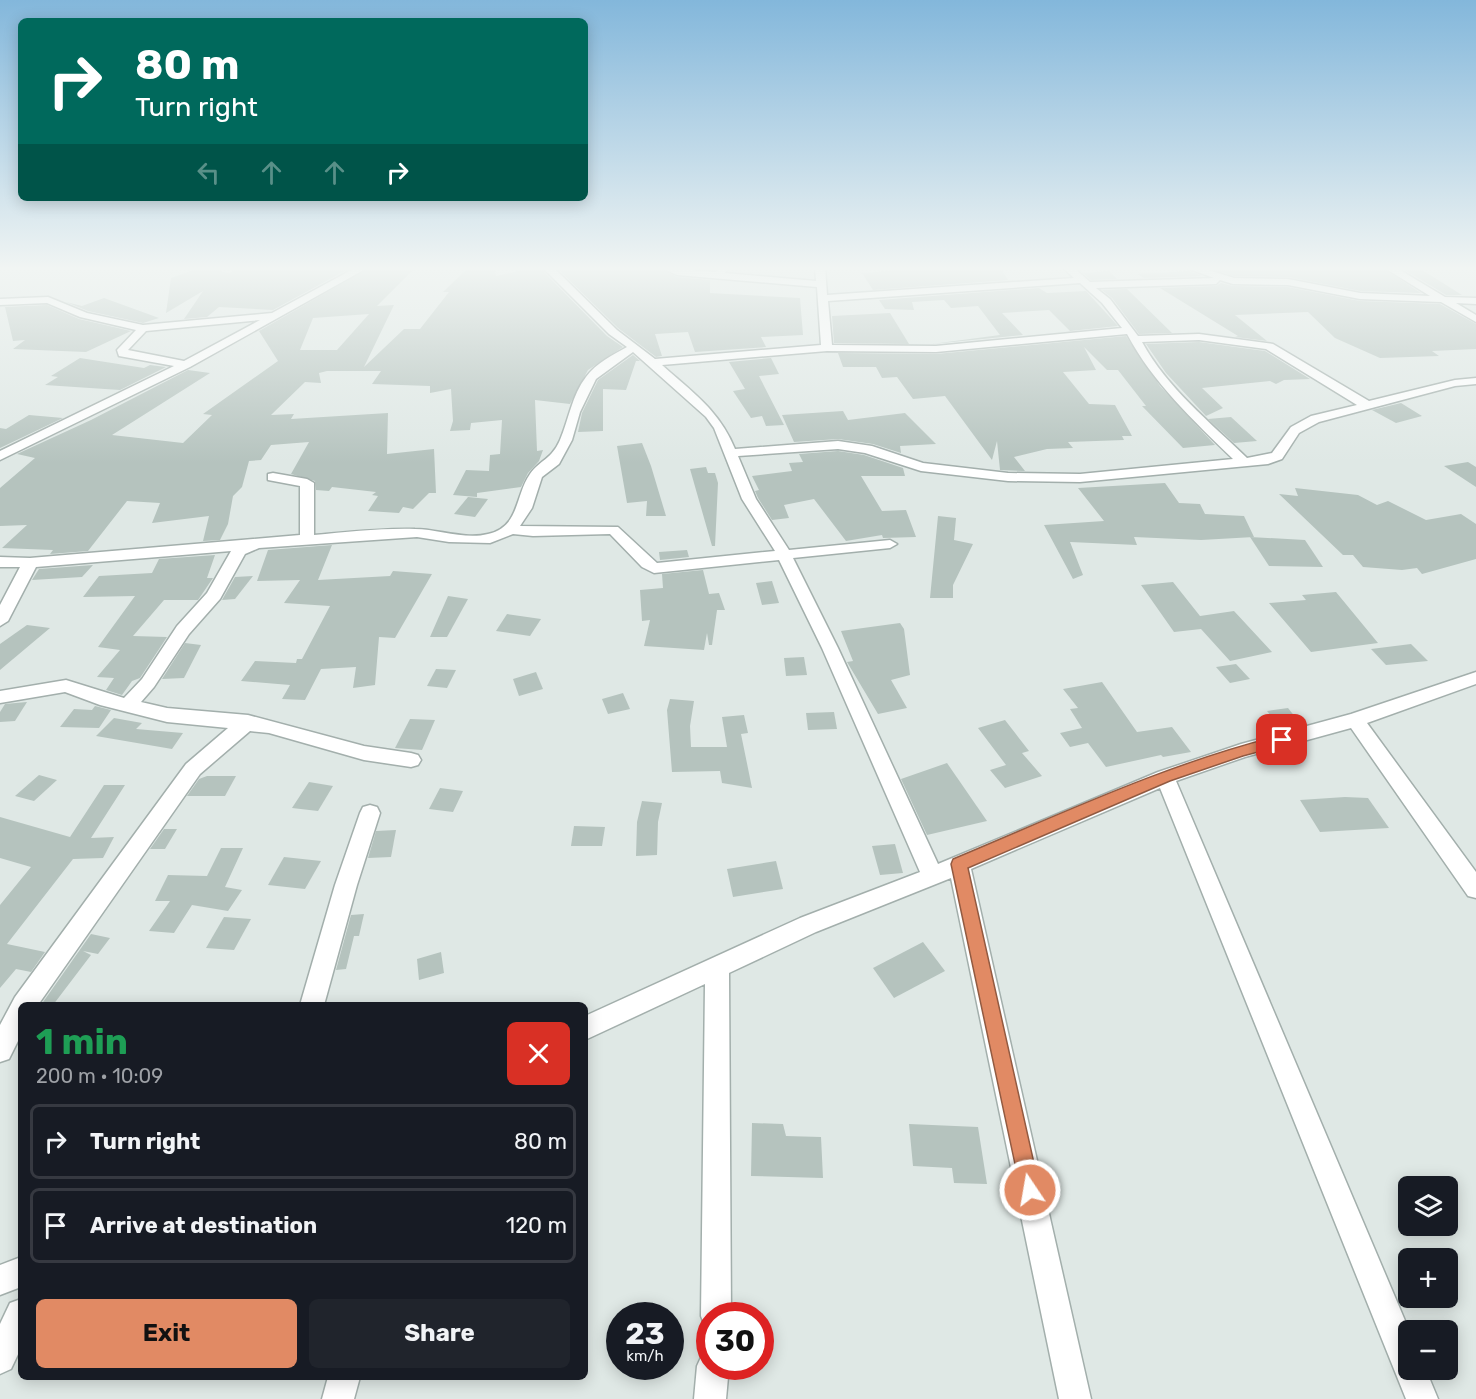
<!DOCTYPE html>
<meta charset="utf-8">
<style>
body{margin:0;font-family:Rubik,sans-serif;background:#20242c;color:#f1f3f6;height:100vh;display:flex;flex-direction:column;font-size:22px;white-space:nowrap}
*{box-sizing:border-box;margin:0}
p{font-size:20px;color:#9ea1a6}
.icon{flex:none;width:33px;height:33px;fill:none;stroke:currentColor;stroke-width:2;stroke-linecap:round;stroke-linejoin:round}
.map{position:relative;flex:1;overflow:hidden}
.panel{position:absolute;left:18px;top:1002px;width:570px;height:378px;display:flex;flex-direction:column;background:#171b24;border-radius:9px;box-shadow:0 3px 15px #0003}
.panel>*{flex:none}
.banner{position:absolute;left:18px;top:18px;width:570px;height:183px;border-radius:9px;box-shadow:0 3px 15px #0003;background:#00695c;color:#fff;overflow:hidden}
.fabs{position:absolute;left:1398px;top:1176px;display:grid;gap:12px}
.fabs a{display:grid;place-items:center;width:60px;height:60px;border-radius:9px;background:#171b24;box-shadow:0 3px 15px #0003;font-size:30px}
.speed{position:absolute;left:606px;top:1302px;display:flex;gap:12px;font-size:30px;font-weight:700;text-align:center}
.speed>*{display:grid;place-content:center;width:78px;height:78px;border-radius:50%;background:#171b24;box-shadow:0 3px 15px #0003;line-height:1}
.speed small{font-size:15px;font-weight:400}
.speed .limit{border:9px solid #d22;background:#fff;color:#111}
.pin{position:absolute;display:grid;place-items:center;width:51px;height:51px;color:#fff;margin:-26px;border-radius:12px;box-shadow:0 3px 9px #0006}
.me{position:absolute;width:66px;margin:-33px;rotate:348deg;stroke-linejoin:round;filter:drop-shadow(0 0 4px #0008)}
.turn{display:flex;align-items:center;gap:21px;height:126px;padding:0 18px;font-size:27px}
.turn .icon{width:78px;height:78px;stroke-width:2.5}
.turn b{display:block;font-size:42px;line-height:51px}
.lanes{display:flex;align-items:center;height:57px;padding:0 18px;background:#0003;justify-content:center;gap:30px;direction:ltr}
.lanes .off{opacity:.35}
.round{display:grid;place-items:center;flex:none;width:63px;height:63px;border-radius:9px;background:#20242c}
.headline{display:flex;align-items:center;justify-content:space-between;height:102px;padding:0 18px}
h1{font-size:36px;font-weight:700;line-height:45px;color:#1e9e55}
.action{display:flex;gap:12px;margin-top:auto;padding:12px 18px}
.action a{flex:1;height:69px;border-radius:9px;background:#e18a64;color:#111;font-size:24px;font-weight:700;line-height:69px;text-align:center}
.action a+a{background:#20242c;color:#f1f3f6}
ul{padding:0;list-style:none}
li{display:flex;align-items:center;gap:18px;height:75px;margin:0 12px 9px;padding:0 6px;border:3px solid #363941;border-radius:9px}
li div{flex:1}
li b{display:block;font-size:22px}
li em{font-style:normal}
.map>svg:first-child{display:block}
</style>
<div class="map">
<svg width="1476" height="1399" viewBox="0 0 1476 1399">
<rect width="100%" height="100%" fill="#dfe8e5"/>
<g fill="#b5c3be" fill-rule="evenodd">
<polygon points="201,267 229,273 241,267 352,267 273,310 219,307 207,317 184,319 203,291 166,313 171,278"/>
<path d="M371,267H416L377,306L394,305L364,367L404,329H420L449,292H443L469,267H495L496,276L532,268L536,271L542,270L607,336L623,347L588,370L570,404L535,400L537,451L543,450L539,461L528,473L521,487L477,493V497L453,495L466,470L489,471L490,455L500,454L502,420L471,423L470,430L450,431L453,421L451,389L430,393V386L372,384L381,371H327L319,373L321,383L305,382L271,415L294,414L291,419L388,413L387,454L434,449L436,493H429L413,509L403,507L399,513L368,511L378,496L372,495L376,492L332,487L329,491L316,490L315,481L291,474L309,442L271,445L261,460L249,461L242,487L233,496L228,524L220,540L203,541L209,516L152,523L160,503L127,501L88,551L50,554L53,550L2,548L27,525L0,526V488L35,458L17,454L91,420L188,370L210,373L112,435L183,443L212,415L203,414L278,361L259,331ZM369,314L337,350H300L313,318Z"/>
<polygon points="556,267 570,267 573,270 590,267 657,267 677,277 710,280 710,293 800,298 803,335 761,337 766,347 695,352 688,332 655,334 662,356 656,357 618,328"/>
<polygon points="938,267 1000,267 1008,280 873,290 862,273"/>
<polygon points="1233,267 1381,267 1421,293 1360,291 1288,277 1234,276 1208,268"/>
<polygon points="1400,267 1419,268 1462,295 1446,295"/>
<polygon points="1109,271 1117,279 1091,280 1083,273"/>
<polygon points="1188,271 1202,276 1144,278 1137,274"/>
<polygon points="1221,283 1233,286 1288,287 1360,301 1440,304 1476,324 1476,349 1432,351 1439,356 1380,358 1335,338 1308,312 1235,315 1267,341 1235,337 1238,336 1160,288 1216,286"/>
<polygon points="1039,288 1047,293 1086,291 1118,326 1070,331 1049,310 1002,313 1023,335 932,344 1000,335 978,306 951,308 944,300 912,302 914,310 885,309 879,300"/>
<polygon points="1127,289 1172,333 1139,334 1112,298 1102,290"/>
<polygon points="104,298 159,318 143,323 88,311 66,302 82,306"/>
<polygon points="47,305 79,319 131,331 86,352 13,349 25,340 13,341 5,307"/>
<polygon points="890,313 909,344 834,343 832,316"/>
<polygon points="1126,336 1160,386 1215,445 1183,448 1142,406 1146,406 1118,370 1107,370 1084,347 1096,370 1063,372 1089,404 1115,405 1132,436 1122,436 1124,440 1068,442 1073,448 1047,449 1014,457 1025,471 1000,470 997,441 992,460 945,396 913,399 897,377 882,378 876,367 843,367 838,353 936,354"/>
<polygon points="1199,342 1265,351 1310,379 1284,380 1276,384 1270,381 1202,388 1223,408 1206,416 1166,373 1146,344"/>
<polygon points="633,355 640,361 636,361 626,390 603,389 603,431 578,432 582,413 598,380"/>
<polygon points="80,358 144,368 150,365 166,367 120,390 45,385 58,377 51,376"/>
<polygon points="771,358 779,374 759,376 784,425 766,426 762,416 751,418 733,391 745,389 729,362"/>
<polygon points="1401,403 1422,416 1396,423 1372,410"/>
<polygon points="843,411 848,420 905,413 936,444 900,446 901,453 873,444 838,439 794,442 782,415"/>
<polygon points="29,415 63,418 0,448 0,428 6,429"/>
<polygon points="1231,417 1257,441 1234,443 1208,419"/>
<polygon points="642,443 651,466 666,516 646,516 647,501 627,503 617,446"/>
<polygon points="838,451 864,455 903,468 905,476 861,476 882,511 906,510 916,537 883,538 882,535 846,541 814,499 784,505 789,518 772,520 758,498 755,491 759,490 752,476 792,471 789,463 803,462 799,454"/>
<polygon points="1468,462 1476,467 1476,487 1444,466"/>
<polygon points="706,467 708,473 715,473 718,483 715,546 712,546 690,469"/>
<polygon points="1165,483 1179,503 1200,504 1205,514 1244,516 1254,537 1201,540 1134,537 1137,545 1070,542 1083,575 1073,579 1044,525 1104,521 1078,488"/>
<polygon points="1295,488 1358,495 1377,505 1388,501 1426,520 1461,514 1476,524 1476,559 1422,574 1417,568 1402,570 1363,567 1353,555 1343,555 1279,494 1298,496"/>
<polygon points="468,497 488,499 475,517 454,514"/>
<polygon points="938,516 956,518 954,540 973,544 953,585 953,598 930,598"/>
<polygon points="1250,537 1305,540 1323,567 1269,566"/>
<polygon points="332,545 318,580 390,576 393,571 432,574 395,638 379,637 375,685 353,688 356,667 321,669 305,700 282,699 290,685 241,681 255,661 296,663 297,659 302,659 330,606 284,603 300,580 257,581 268,550"/>
<polygon points="687,550 689,557 660,560 659,552"/>
<polygon points="215,555 207,578 213,578 198,600 164,600 133,636 167,637 140,678 132,681 122,695 106,690 114,678 97,677 120,650 98,647 135,596 83,597 99,576 152,573 159,559"/>
<polygon points="93,565 82,577 32,580 39,569"/>
<polygon points="703,570 709,594 719,593 725,610 717,610 712,645 709,645 707,633 704,650 644,646 650,620 642,621 640,590 663,588 662,574"/>
<polygon points="253,576 235,599 222,600 235,577"/>
<polygon points="772,581 779,603 762,605 756,583"/>
<polygon points="1173,582 1200,616 1234,611 1272,652 1230,661 1201,629 1174,632 1141,585"/>
<polygon points="1336,592 1378,643 1311,652 1269,603 1306,600 1302,595"/>
<polygon points="448,596 468,599 447,637 430,637"/>
<polygon points="507,614 541,619 530,636 496,631"/>
<polygon points="900,623 904,629 910,675 891,680 907,708 878,714 847,662 853,661 841,631"/>
<polygon points="27,625 50,628 0,670 0,644"/>
<polygon points="185,643 201,645 184,678 162,679"/>
<polygon points="1411,644 1428,661 1386,665 1371,649"/>
<polygon points="804,657 807,675 786,676 784,658"/>
<polygon points="1236,664 1250,679 1230,683 1216,667"/>
<polygon points="436,669 456,670 447,688 427,686"/>
<polygon points="536,672 543,689 519,696 513,679"/>
<polygon points="1102,682 1137,732 1172,727 1191,752 1163,757 1161,755 1106,767 1088,743 1070,747 1060,733 1082,728 1070,709 1078,708 1063,689"/>
<polygon points="623,693 630,709 608,714 602,699"/>
<polygon points="670,699 694,701 690,726 691,747 727,747 722,717 744,715 748,733 741,734 752,788 722,783 720,771 672,772 667,710"/>
<polygon points="27,702 15,721 0,722 0,712 5,704"/>
<polygon points="95,706 111,710 99,728 60,727 74,709 92,710"/>
<polygon points="1288,708 1300,723 1279,726 1267,711"/>
<polygon points="834,712 837,729 808,730 806,713"/>
<polygon points="114,718 142,723 136,729 183,733 172,749 96,736"/>
<polygon points="410,719 435,720 422,750 395,748"/>
<polygon points="1005,720 1029,751 1022,753 1042,776 1005,788 990,770 1006,765 978,728"/>
<polygon points="947,763 987,821 927,835 901,779"/>
<polygon points="39,775 57,780 34,801 15,796"/>
<polygon points="207,776 236,776 225,796 187,796 199,779"/>
<polygon points="309,782 333,786 318,811 292,808"/>
<polygon points="104,785 125,785 91,838 114,837 103,858 73,859 7,944 45,952 31,972 16,969 0,988 0,905 31,867 0,858 0,817 70,837"/>
<polygon points="440,788 463,791 453,812 429,809"/>
<polygon points="1345,797 1368,798 1389,828 1320,832 1300,800"/>
<polygon points="642,801 662,803 658,822 657,855 636,856 637,822"/>
<polygon points="574,826 605,827 602,846 571,846"/>
<polygon points="164,829 177,829 165,849 150,849"/>
<polygon points="396,830 391,857 368,858 376,831"/>
<polygon points="895,844 903,873 880,875 872,846"/>
<polygon points="221,848 243,848 225,887 242,890 228,911 192,905 174,933 149,931 170,901 155,901 168,875 207,876"/>
<polygon points="284,857 321,861 305,889 268,885"/>
<polygon points="776,861 783,889 733,897 727,869"/>
<polygon points="364,914 359,936 354,936 346,969 336,970 351,915"/>
<polygon points="224,917 251,919 234,950 206,948"/>
<polygon points="91,934 110,938 98,954 83,951 91,955 53,1005 41,1005"/>
<polygon points="923,942 945,971 894,998 873,968"/>
<polygon points="441,952 444,973 419,980 417,959"/>
<polygon points="752,1123 783,1124 786,1136 821,1137 823,1178 751,1176"/>
<polygon points="909,1124 978,1127 987,1184 954,1183 952,1168 913,1166"/>
</g>
<g fill="none" stroke-linecap="round" stroke-linejoin="round">
<defs>
<g id="minor">
<path d="M357,267H369L190,367L0,460V451L174,366L119,356L117,350L136,330L80,317L47,303L0,305V299L48,297L87,313L143,325L272,313ZM260,320L184,361L128,350L146,331Z"/>
<path d="M542,267H553L617,330L655,359L821,345L817,287L677,275L659,267L716,272L719,267H729L725,273L816,281L815,267H825L827,295L1074,278L1062,267H1073L1090,282L1214,278L1184,267H1199L1234,278L1288,279L1360,293L1430,296L1383,267H1395L1445,297L1476,298V304L1456,303L1476,315V322L1441,302L1360,299L1288,285L1233,284L1220,280L1216,284L1096,288L1110,299L1138,336L1199,334L1273,344L1369,401L1455,380L1476,378V384L1455,386L1319,422L1299,433L1282,459L1268,464L1080,482L1008,481L921,471L865,453L838,449L738,456L756,499L789,550L890,540L897,544L890,548L793,558L838,648L938,864L1158,772L1241,744L1351,714L1476,672V684L1367,723L1476,872V898L1468,896L1351,728L1245,757L1176,781L1409,1330L1408,1370H1426L1438,1399H1406L1160,788L971,869L1091,1399H1059L951,878L816,932L729,973L731,1316H710V1329L705,1327L701,1316L705,984L585,1040V1016L800,918L920,872L822,648L779,560L654,573L642,567L610,534L533,536L513,534L490,543L449,542L417,537L259,548L245,554L220,599L189,634L154,687L141,702L167,708L248,715L364,746L411,753L418,755L421,760L418,765L411,767L364,760L269,733L250,731L200,774L38,1005H21V1035L9,1059L0,1062V1025L15,997L186,764L228,728L167,722L100,705L65,692L0,703V691L66,680L124,698L142,679L177,626L207,593L231,551L36,567L8,621L0,626V605L20,567H0V557L30,558L300,535V486L268,480V474L273,473L307,479L314,483V535C348,532 382,528 415,529C438,529 465,540 488,534C520,527 515,495 530,474C540,460 552,459 560,440C569,419 572,395 586,377C596,363 613,355 627,347L609,334ZM1080,283L1102,303L1122,328L936,346L832,345L828,301ZM1127,334C1153,383 1193,420 1233,459L1080,474L1008,473L923,463L872,446L838,441L735,449C719,410 692,392 662,365L827,351L936,352ZM1199,340L1266,349L1357,405L1311,416L1291,427L1272,453L1247,458C1210,422 1167,388 1142,342ZM633,352L706,417L714,428L742,499L775,551L657,563L618,527L520,526L532,508L542,477L559,464L572,440L580,412L596,379Z"/>
<polygon points="370,805 377,807 380,813 357,885 324,1005 300,1005 335,885 360,813 363,807"/>
<polygon points="21,1257 21,1287 0,1295 0,1265"/>
<polygon points="21,1299 21,1348 11,1369 0,1374 0,1324 10,1303"/>
<polygon points="710,1352 710,1366 729,1366 726,1399 694,1399 697,1366 702,1355"/>
<polygon points="328,1377 360,1377 354,1399 322,1399"/>
</g>
</defs>
<use href="#minor" stroke="#a3afac" stroke-width="3"/>
<use href="#minor" fill="#fff" fill-rule="evenodd"/>
</g>
<linearGradient id="sky" x2="0" y2="1"><stop stop-color="#83b7db"/><stop offset="0.58" stop-color="#f1f5f3"/><stop offset="1" stop-color="#f1f5f3" stop-opacity="0"/></linearGradient>
<rect width="1476" height="463" fill="url(#sky)"/>
<path fill="#e18a64" stroke="#925a41" stroke-width="1.5" d="M1282,735L1288,737V744L1243,756L1170,781L968,868L1040,1190L1037,1197L1030,1200L1022,1197L951,864L953,859C1061,814 1168,763 1282,735Z"/>
</svg>
<div class="fabs">
<a><svg class="icon" aria-label="layers" viewBox="0 0 24 24"><path d="M12 4l9 5-9 5-9-5zM3 14l9 5 9-5"/></svg></a>
<a>+</a>
<a>−</a>
</div>
<div class="speed"><div>23<small>km/h</small></div><div class="limit">30</div></div>
<div class="pin" style="left:1282px;top:740px;background:#d93025"><svg class="icon" aria-label="arrive" viewBox="0 0 24 24"><path d="M6 21V4h12l-3 4 3 4H6"/></svg></div>
<svg class="me" style="left:1030px;top:1190px" viewBox="-20 -20 40 40"><circle r="17" fill="#e18a64" stroke="#fff" stroke-width="3"/><path d="M0-11L8 9 0 5-8 9z" fill="#fff"/></svg>
<div class="banner">
<div class="turn"><svg class="icon" aria-label="right" viewBox="0 0 24 24"><path d="M7 20v-9h11M14 6l5 5-5 5"/></svg><div><b>80 m</b>Turn right</div></div>
<div class="lanes"><svg class="icon off" aria-label="left" viewBox="0 0 24 24"><path d="M17 20v-9H6M10 6l-5 5 5 5"/></svg><svg class="icon off" aria-label="ahead" viewBox="0 0 24 24"><path d="M12 20V5M6 11l6-6 6 6"/></svg><svg class="icon off" aria-label="ahead" viewBox="0 0 24 24"><path d="M12 20V5M6 11l6-6 6 6"/></svg><svg class="icon" aria-label="right" viewBox="0 0 24 24"><path d="M7 20v-9h11M14 6l5 5-5 5"/></svg></div>
</div>
<section class="panel">
<div class="headline"><div><h1>1 min</h1><p>200 m · 10:09</p></div><a class="round" style="background:#d93025;color:#fff"><svg class="icon" aria-label="close" viewBox="0 0 24 24"><path d="M6 6l12 12M18 6L6 18"/></svg></a></div>
<ul>
<li><svg class="icon" aria-label="right" viewBox="0 0 24 24"><path d="M7 20v-9h11M14 6l5 5-5 5"/></svg><div><b>Turn right</b></div><em>80 m</em></li>
<li><svg class="icon" aria-label="arrive" viewBox="0 0 24 24"><path d="M6 21V4h12l-3 4 3 4H6"/></svg><div><b>Arrive at destination</b></div><em>120 m</em></li>
</ul>
<div class="action"><a>Exit</a><a>Share</a></div>
</section>
</div>
